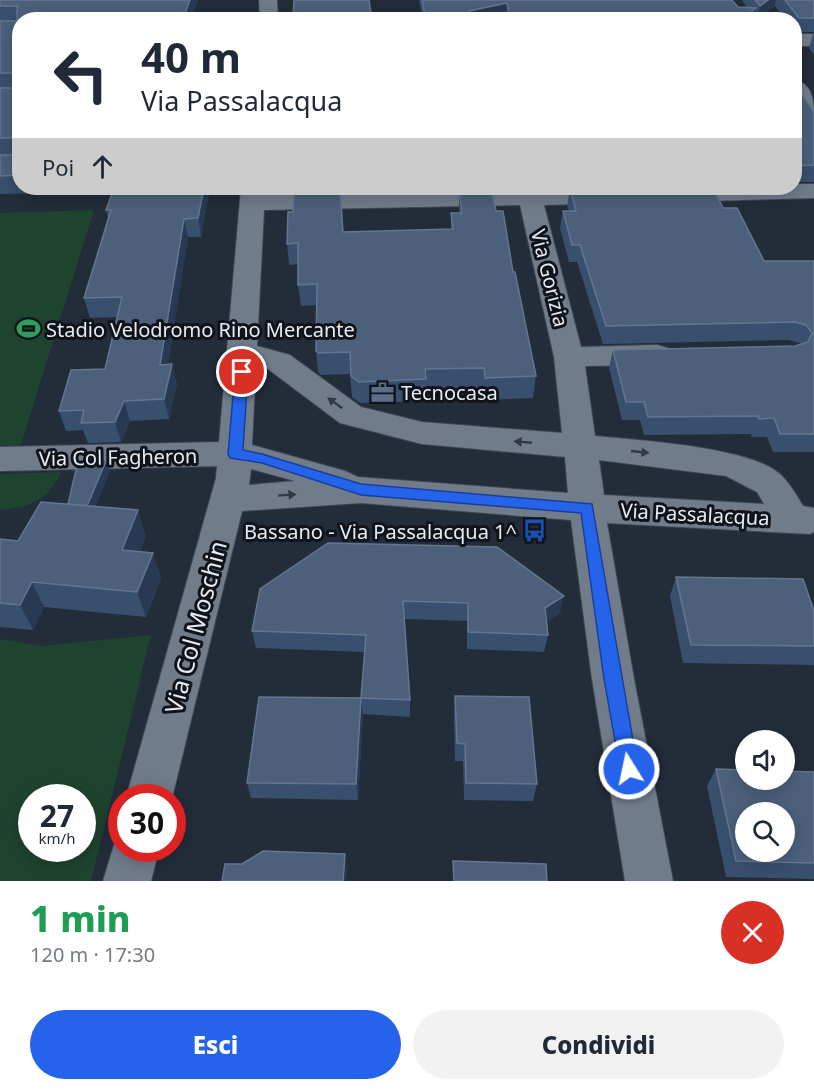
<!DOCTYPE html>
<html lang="it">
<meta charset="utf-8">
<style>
body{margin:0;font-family:"Noto Sans",sans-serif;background:#f2f2f3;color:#1f2937;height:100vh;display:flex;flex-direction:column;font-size:22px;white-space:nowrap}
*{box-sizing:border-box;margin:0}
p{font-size:20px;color:#747a83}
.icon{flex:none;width:33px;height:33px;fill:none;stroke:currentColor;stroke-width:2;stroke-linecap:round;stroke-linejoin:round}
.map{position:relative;height:881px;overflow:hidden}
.sheet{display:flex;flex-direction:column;background:#fff;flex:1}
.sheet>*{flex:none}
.hud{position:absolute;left:12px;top:12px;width:790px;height:183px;border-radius:24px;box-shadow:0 3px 15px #0003;background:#fff;color:#1f2937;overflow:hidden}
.buttons{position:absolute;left:735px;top:730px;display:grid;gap:12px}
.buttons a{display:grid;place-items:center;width:60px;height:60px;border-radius:50%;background:#fff;box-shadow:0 3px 15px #0003;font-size:30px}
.speed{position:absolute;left:18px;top:784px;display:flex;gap:12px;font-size:30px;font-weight:700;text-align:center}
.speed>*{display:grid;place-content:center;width:78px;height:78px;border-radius:50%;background:#fff;box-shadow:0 3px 15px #0003;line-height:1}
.speed small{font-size:15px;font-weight:400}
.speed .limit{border:9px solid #d22;background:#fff;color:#111}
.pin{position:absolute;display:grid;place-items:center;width:51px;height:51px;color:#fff;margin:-26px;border:3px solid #fff;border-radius:50%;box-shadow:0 2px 6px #0007}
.me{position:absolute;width:66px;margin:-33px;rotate:350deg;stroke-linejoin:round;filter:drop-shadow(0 0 4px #0008)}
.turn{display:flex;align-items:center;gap:21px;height:126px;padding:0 30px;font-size:27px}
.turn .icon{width:78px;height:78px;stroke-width:2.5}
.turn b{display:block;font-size:42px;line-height:51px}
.then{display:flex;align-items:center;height:57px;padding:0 30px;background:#0003;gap:12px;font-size:22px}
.round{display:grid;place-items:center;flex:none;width:63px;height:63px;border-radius:32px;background:#f2f2f3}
.headline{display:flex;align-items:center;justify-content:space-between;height:102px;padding:0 30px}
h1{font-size:36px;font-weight:800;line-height:45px;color:#1e9e55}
.button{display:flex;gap:12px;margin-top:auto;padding:12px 30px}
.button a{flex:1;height:69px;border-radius:36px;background:#2563eb;color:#fff;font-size:24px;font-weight:800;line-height:69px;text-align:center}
.button a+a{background:#f2f2f3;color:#1f2937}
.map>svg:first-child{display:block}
</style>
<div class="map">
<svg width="814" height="881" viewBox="0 0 814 881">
<rect width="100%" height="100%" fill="#232c39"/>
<g fill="#1e442f" fill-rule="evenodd">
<polygon points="94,210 18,454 0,454 0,213"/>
<path d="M61,472C48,501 31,507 0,510V474Z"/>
<path d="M151,635L91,881H0V639L43,646ZM32,798H82V849H32Z"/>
</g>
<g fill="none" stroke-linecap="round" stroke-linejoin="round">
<defs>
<g id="minor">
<polygon points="259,0 277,0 278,20 260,20"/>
<rect x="795" y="34" width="19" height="12"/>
<path d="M795,80C813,84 814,102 814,118L806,117L795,100Z"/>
<polygon points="795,184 814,184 814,198 672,202 663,200 660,195 663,190 672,188 795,188"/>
<path d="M241,188H265V195L517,191L516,188H540L541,190L614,189L623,191L626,196L623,201L614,203L544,205L581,347L657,345L668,348L672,355L668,362L657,365L585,366L595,436C636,440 755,447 782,476C790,484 797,496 803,506L814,508V532L810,534L607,523L634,679L673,881H625L592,679L571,520L361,503L242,511L172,798H126L216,478L217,466L0,471V447L219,442ZM520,205L554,357L562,433L422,422L361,407L290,355L257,346L264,210ZM256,365L268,369L340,423L422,444L565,457L568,493L358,477L345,471L252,445ZM599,460L726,476L757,492L764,504L604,495ZM251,469L295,481L249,485Z"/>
<polygon points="122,831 122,849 159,849 151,881 103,881 118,832"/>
</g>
</defs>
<use href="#minor" stroke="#404853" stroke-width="2"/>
<use href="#minor" fill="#717c8b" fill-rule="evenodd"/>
</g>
<g fill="#394f6e">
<polygon points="0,0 198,0 191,19 20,20 20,188 235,188 235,192 209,193 201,237 188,237 168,364 177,384 169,419 130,421 121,442 88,443 83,430 66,431 59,411 105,369 117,317 90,318 84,298 108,218 106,210 113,192 0,194"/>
<polygon points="419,0 732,0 738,7 747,8 742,0 814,0 814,32 795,32 795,20 785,20 775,6 757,20 754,17 754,20 507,20 506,17 494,20 423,20"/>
<polygon points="813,34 814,34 814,55 809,48"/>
<polygon points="795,84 814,112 814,182 795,182"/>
<polygon points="296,188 388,188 340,189 343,232 451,229 451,213 459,213 459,189 455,189 455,188 491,188 496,211 513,272 536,376 533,398 483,400 482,390 426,391 426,401 360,403 352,397 350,374 321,375 318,372 316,351 317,305 301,306 298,285 298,264 289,265 287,244 297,191"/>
<polygon points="570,189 723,208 764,261 814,261 814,452 773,452 767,437 752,437 751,434 644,435 640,420 622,420 609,368 613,350 795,346 801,344 800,343 788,340 603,344 577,262 569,262 560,228 563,211 569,211 567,206"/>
<polygon points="110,471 95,507 146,536 140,552 153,553 161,579 146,617 44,607 33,630 0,627 0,539 18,541 68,504"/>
<polygon points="328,543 560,613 547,622 548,635 544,652 467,649 467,621 404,619 410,700 410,717 363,714 358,800 251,798 247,783 361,698 365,652 256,648 252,631"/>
<polygon points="676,577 814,611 814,665 683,663 670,596"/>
<polygon points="455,696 537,784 533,801 464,800 463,761 455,761 454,714"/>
<polygon points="716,769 814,772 814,879 726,877 707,786"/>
</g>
<g fill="#283a53">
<polygon points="190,0 198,0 191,20 183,20"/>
<polygon points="768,0 776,0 775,6 756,20 760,6"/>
<polygon points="507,3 506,17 494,20 469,20 469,11"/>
<polygon points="756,8 754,20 746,20 748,15"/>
<polygon points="204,188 208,188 209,193 201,237 198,218"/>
<polygon points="184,219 188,237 165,385 160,365"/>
<polygon points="172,364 177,384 169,419 164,399"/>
<polygon points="124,401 130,421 121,442 115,422"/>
<polygon points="106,461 110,471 86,528 82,518"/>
<polygon points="138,510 146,536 130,576 122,550"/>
<polygon points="153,553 161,579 146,617 137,592"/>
<polygon points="32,582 44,607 33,630 20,605"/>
<polygon points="564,596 560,613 542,625 545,608"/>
<polygon points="361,698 363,714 358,800 356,784"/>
<polygon points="345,854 347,870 346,881 343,881"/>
</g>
<g fill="#4c607c" stroke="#64768f" stroke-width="1.5" fill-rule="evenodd">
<polygon points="0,0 190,0 183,19 248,19 20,20 20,175 0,176 0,155 16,155 16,138 0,138 0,88 16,88 16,73 0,73 0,21 17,21 17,6 0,6"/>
<polygon points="294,0 369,0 372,20 293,20"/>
<polygon points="422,0 732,0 738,7 756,8 748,15 751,20 511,20 507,3 469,11 470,20 426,20"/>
<polygon points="755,0 768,0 760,6"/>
<polygon points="785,0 814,0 814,18 799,18"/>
<polygon points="795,84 814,112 814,165 795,166"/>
<polygon points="114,188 204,188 198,218 184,219 160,365 172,364 164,399 124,401 115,422 81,423 84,410 59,411 71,370 105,369 122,297 84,298 111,210 106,210"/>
<polygon points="459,188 491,188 496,211 503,211 513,272 515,272 536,376 485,378 484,368 425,369 426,379 359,382 351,376 350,352 319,353 316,351 317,284 298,285 298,243 287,244 288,212 293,212 294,191 340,190 343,232 453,229 451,213 462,213"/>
<polygon points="626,188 713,188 723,208 737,208 764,261 814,261 814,434 780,434 774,418 759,419 758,416 648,417 644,402 626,402 613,350 795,346 808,342 812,333 806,325 795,322 606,326 580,245 572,245 563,211 576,211 570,189"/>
<polygon points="78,461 106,461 87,506 68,504"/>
<polygon points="41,502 138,510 122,550 153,553 137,592 32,582 20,605 0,603 0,539 18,541"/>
<polygon points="328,543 497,547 564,596 545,608 548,635 468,632 468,603 403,601 410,700 361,698 366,635 252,631 260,589"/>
<polygon points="676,577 803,579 814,611 814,646 691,645"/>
<polygon points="455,696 529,697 537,784 466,783 465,744 457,743"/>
<polygon points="259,697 361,698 356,784 247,783"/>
<path d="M716,769L746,770V780H784V771L814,772V863L736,861ZM746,813H784V852H746Z"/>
<polygon points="263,851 345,854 343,881 222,881 225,864 242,864"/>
<polygon points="453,861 546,864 547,881 454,881"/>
</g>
<defs><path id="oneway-solid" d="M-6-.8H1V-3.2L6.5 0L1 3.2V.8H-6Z" transform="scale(1.5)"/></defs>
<g fill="#323842">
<use href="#oneway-solid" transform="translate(335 403) rotate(-144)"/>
<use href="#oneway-solid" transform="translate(523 442) rotate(-175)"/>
<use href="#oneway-solid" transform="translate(640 452) rotate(6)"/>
<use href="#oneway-solid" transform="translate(287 495) rotate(-4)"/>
</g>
<polygon fill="#2563eb" stroke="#184099" stroke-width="1.5" points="242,368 248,372 243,450 262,454 361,484 592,504 638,769 635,775 629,778 622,775 620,769 604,679 581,513 361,495 262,463 230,458 228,454 235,372"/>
<defs>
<symbol id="stadium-bare" viewBox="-9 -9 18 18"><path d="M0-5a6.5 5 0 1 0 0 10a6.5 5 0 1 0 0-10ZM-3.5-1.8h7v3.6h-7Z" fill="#2e9e5b" stroke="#10141a" stroke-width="2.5" paint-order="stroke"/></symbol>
<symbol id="office-bare" viewBox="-9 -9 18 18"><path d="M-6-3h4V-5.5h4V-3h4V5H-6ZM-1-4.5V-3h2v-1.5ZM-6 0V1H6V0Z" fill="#5c6f8a" stroke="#10141a" stroke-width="2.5" paint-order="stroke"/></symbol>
<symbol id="bus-bare" viewBox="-9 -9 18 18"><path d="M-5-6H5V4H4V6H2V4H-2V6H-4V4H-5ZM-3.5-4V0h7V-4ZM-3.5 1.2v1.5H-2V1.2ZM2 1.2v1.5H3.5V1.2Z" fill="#1a4fb4" stroke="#10141a" stroke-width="2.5" paint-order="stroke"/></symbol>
</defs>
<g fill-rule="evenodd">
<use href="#stadium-bare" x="12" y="312" width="33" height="33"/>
<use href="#office-bare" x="366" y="376" width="33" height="33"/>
<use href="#bus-bare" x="518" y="514" width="33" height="33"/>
</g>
<g text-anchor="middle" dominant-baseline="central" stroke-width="6" stroke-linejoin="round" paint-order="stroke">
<g font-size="20" fill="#e6ecf4" stroke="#10141a">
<text transform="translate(550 278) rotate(76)">Via Gorizia</text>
<text transform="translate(118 457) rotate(-1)">Via Col Fagheron</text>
<text transform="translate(695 514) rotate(3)">Via Passalacqua</text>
</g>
<g font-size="20" fill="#e6ecf4" stroke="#10141a" text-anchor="start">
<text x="46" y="329">Stadio Velodromo Rino Mercante</text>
<text x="401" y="392">Tecnocasa</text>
<text x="517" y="531" text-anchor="end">Bassano - Via Passalacqua 1^</text>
</g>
<g font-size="24" fill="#e6ecf4" stroke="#10141a">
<text transform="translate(195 627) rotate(-75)">Via Col Moschin</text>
</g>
</g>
</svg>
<div class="buttons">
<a><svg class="icon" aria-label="sound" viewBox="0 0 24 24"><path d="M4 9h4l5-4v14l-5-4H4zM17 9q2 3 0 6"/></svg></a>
<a><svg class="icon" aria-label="search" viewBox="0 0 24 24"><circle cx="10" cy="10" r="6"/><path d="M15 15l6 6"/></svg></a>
</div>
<div class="speed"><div>27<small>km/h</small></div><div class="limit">30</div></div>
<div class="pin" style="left:242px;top:372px;background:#d93025"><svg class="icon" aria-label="arrive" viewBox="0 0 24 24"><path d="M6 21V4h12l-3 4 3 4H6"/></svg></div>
<svg class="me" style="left:629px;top:769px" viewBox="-20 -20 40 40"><circle r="17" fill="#2563eb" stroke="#fff" stroke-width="3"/><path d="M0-11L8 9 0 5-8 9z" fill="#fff"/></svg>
<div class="hud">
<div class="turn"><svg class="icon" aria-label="left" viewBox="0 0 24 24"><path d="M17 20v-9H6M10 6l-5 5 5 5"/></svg><div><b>40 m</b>Via Passalacqua</div></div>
<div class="then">Poi<svg class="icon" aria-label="ahead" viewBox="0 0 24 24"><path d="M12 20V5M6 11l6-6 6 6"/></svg></div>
</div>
</div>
<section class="sheet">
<div class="headline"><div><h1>1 min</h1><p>120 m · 17:30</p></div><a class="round" style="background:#d93025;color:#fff"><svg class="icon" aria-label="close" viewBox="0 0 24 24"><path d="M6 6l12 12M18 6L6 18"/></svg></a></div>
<div class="button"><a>Esci</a><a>Condividi</a></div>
</section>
